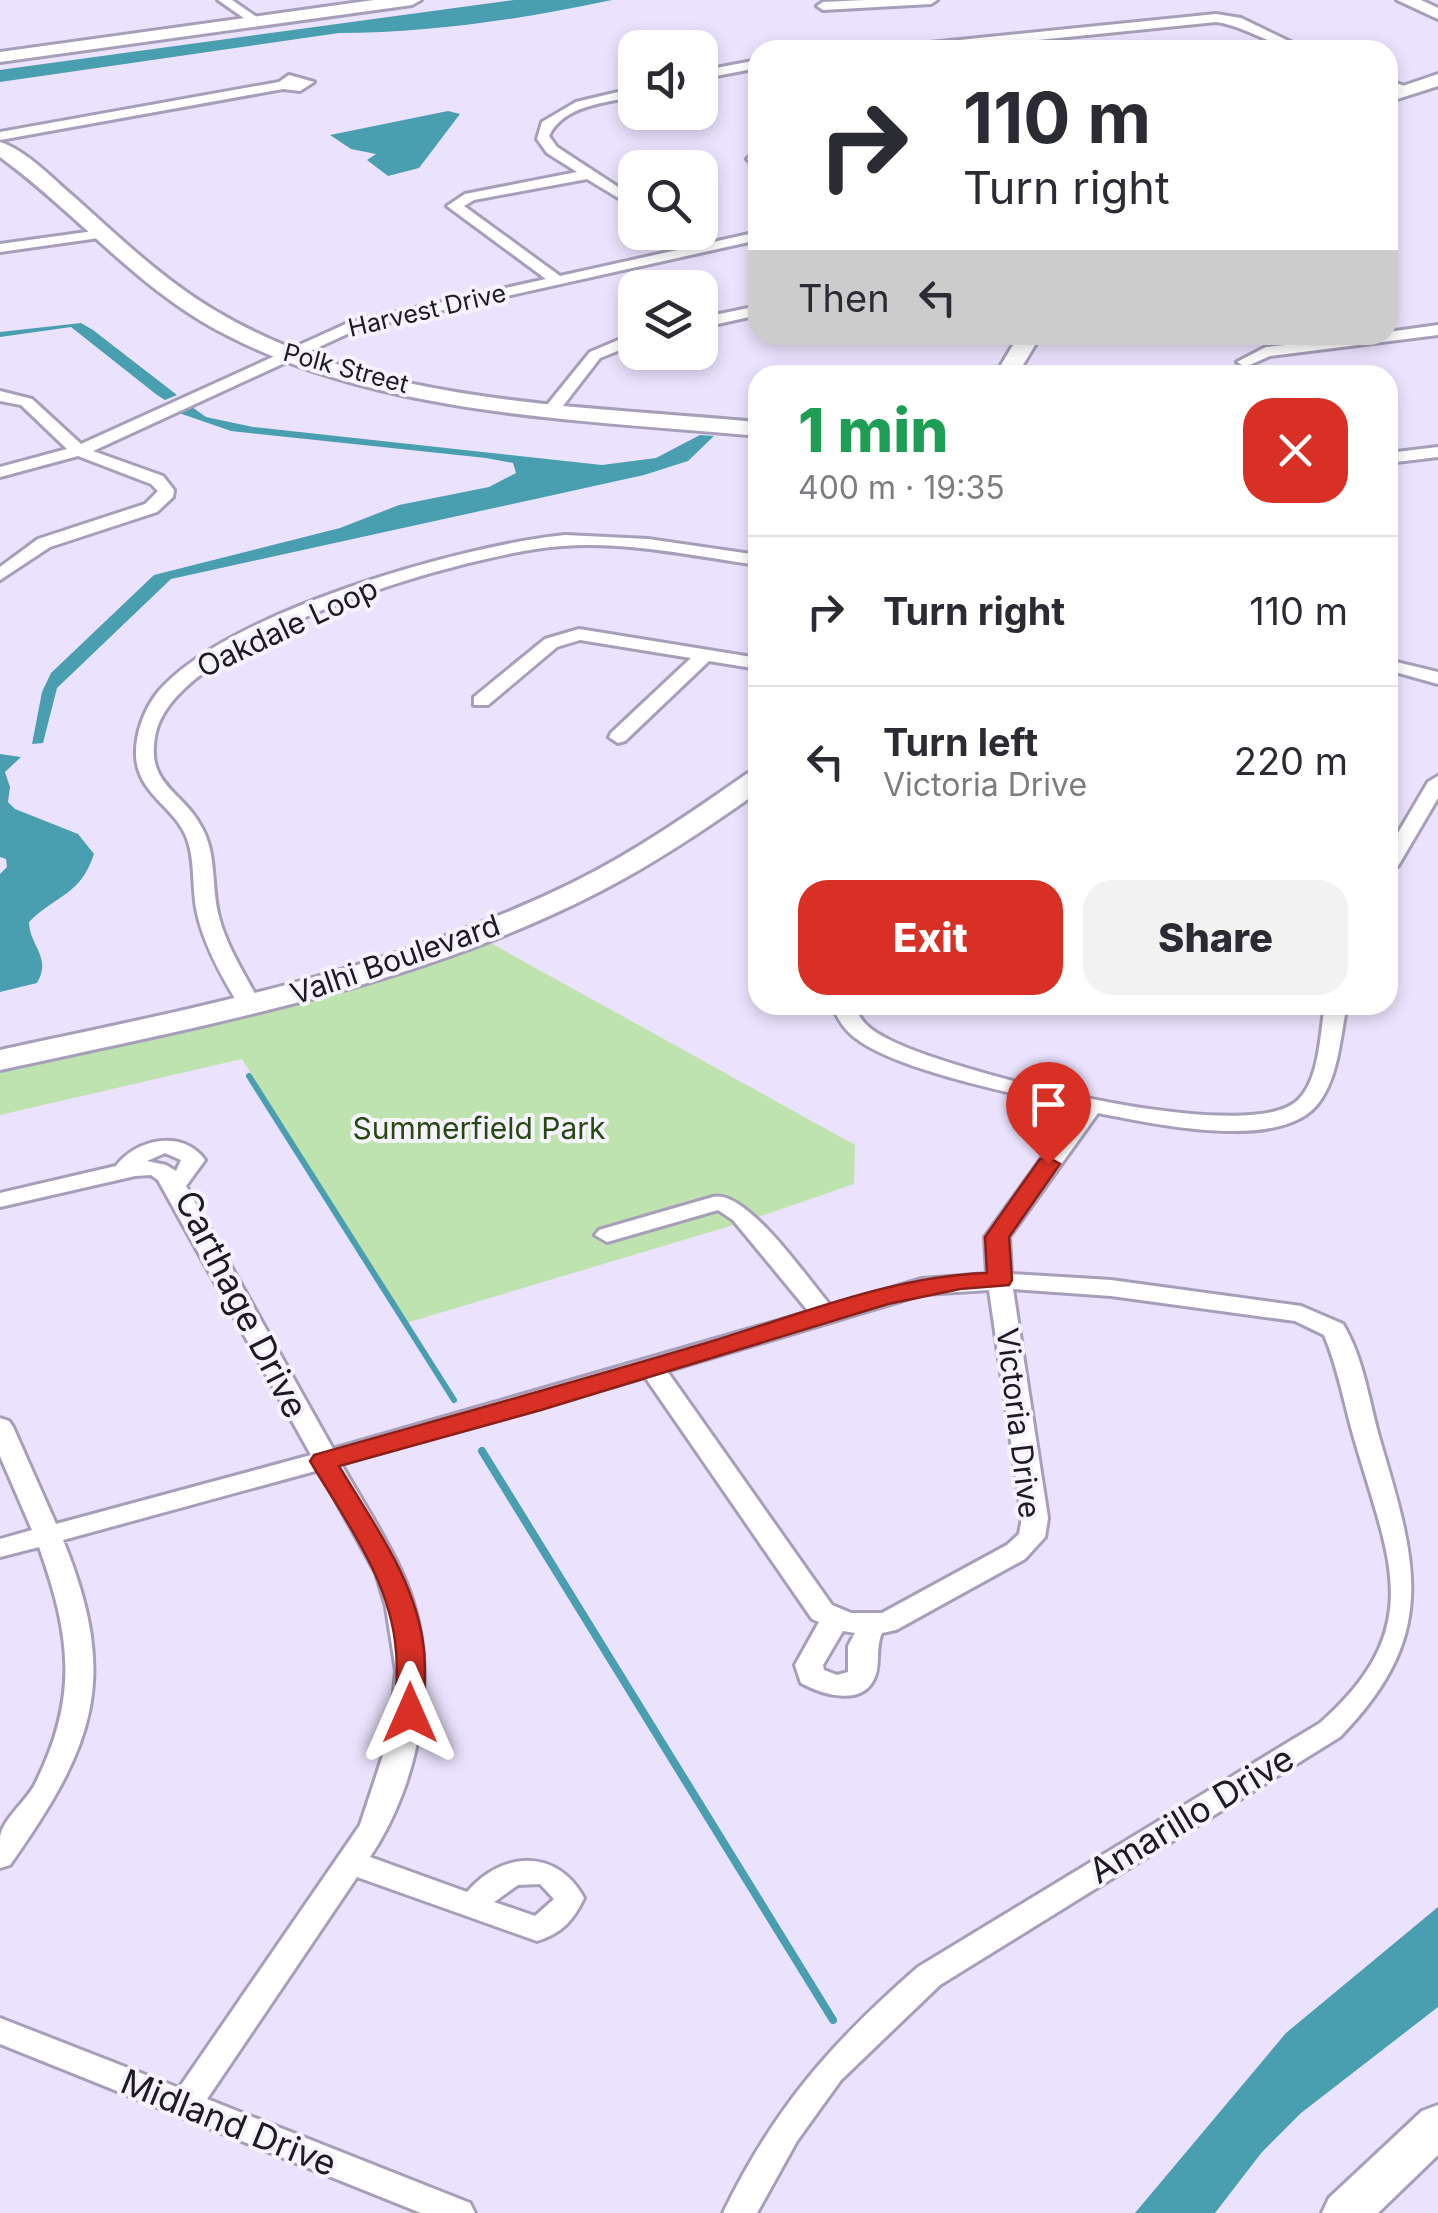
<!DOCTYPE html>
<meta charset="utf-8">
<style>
body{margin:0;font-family:Inter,sans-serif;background:#f2f2f3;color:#2b2b33;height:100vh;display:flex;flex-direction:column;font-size:38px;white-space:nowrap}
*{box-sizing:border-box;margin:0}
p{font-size:32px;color:#7c7c81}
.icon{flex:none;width:55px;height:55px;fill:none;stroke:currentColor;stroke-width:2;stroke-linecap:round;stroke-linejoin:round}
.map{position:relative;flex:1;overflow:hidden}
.details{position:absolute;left:748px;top:365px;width:650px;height:650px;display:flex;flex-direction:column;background:#fff;border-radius:30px;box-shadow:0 5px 15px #0003}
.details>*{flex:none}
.hud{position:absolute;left:748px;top:40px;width:650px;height:305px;border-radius:30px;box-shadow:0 5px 15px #0003;background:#fff;color:#2b2b33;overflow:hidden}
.tools{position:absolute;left:618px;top:30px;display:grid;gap:20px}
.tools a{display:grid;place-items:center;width:100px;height:100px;border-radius:20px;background:#fff;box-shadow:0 5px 15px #0003;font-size:50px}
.pin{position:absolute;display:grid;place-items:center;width:85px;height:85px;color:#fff;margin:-102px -42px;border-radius:50% 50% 50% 0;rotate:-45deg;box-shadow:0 0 10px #0007}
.pin .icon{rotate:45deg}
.me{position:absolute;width:110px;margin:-55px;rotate:0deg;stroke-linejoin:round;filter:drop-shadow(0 0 8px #0008)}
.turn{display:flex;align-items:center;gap:35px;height:210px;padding:0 50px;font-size:45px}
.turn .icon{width:130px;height:130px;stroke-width:2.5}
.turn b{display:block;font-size:70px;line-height:85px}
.then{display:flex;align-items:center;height:95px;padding:0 50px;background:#0003;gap:20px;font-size:38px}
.round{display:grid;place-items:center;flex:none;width:105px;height:105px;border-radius:30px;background:#f2f2f3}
.head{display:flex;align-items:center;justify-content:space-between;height:170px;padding:0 50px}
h1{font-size:60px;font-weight:800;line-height:75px;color:#1e9e55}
.action{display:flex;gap:20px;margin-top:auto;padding:20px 50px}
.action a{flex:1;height:115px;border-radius:30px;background:#d93025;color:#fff;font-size:40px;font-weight:800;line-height:115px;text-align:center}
.action a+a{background:#f2f2f3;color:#2b2b33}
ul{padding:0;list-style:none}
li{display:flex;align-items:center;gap:30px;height:150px;padding:0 50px;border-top:2px solid #e1e1e2}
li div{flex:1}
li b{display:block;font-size:38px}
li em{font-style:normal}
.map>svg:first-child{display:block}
</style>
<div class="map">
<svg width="1438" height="2213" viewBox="0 0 1438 2213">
<rect width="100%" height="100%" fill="#ebe3fe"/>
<polygon fill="#bfe3af" points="478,936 855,1145 854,1184 747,1221 406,1323 242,1059 0,1115 0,1062"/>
<g fill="#499eaf">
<path d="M514,0H612C523,19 430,33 339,33L0,82V70L14,68Z"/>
<polygon points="448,111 460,114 419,168 388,176 367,160 376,154 351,149 330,135"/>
<polygon points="81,323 93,330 177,395 165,400 157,395 71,327 0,337 0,332"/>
<polygon points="192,407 206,417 253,427 602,465 656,458 700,435 714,436 688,461 644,475 171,579 57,688 43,743 32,744 42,692 51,673 154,575 340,528 399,505 489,487 516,473 513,463 486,458 231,431 179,413"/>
<path d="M0,754L21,757L5,772L10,787L8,802L15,809L78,834L94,854C80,896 57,894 29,922C30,947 52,957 37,983L0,992V874L7,867L6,859L0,857Z"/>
<polygon points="1438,1907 1438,2007 1301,2113 1262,2152 1215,2213 1135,2213 1286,2033"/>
</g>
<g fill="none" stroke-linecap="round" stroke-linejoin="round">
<polyline stroke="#499eaf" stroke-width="6" points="249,1076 454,1400"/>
<polyline stroke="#499eaf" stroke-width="8" points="482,1451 833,2020"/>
<defs>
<g id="street">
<polygon points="218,0 232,0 261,20 251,23"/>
<polygon points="866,0 937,0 931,4 823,10 817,6 823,2"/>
<path d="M1216,14L1241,18L1307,50C1275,50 1248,26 1216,22L938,50H895L901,46Z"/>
<polygon points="758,60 758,68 700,79 700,71"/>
<polygon points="289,75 314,82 300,91 283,89 0,140 0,132 279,82"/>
<polygon points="1388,80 1410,88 1411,91 1405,95 1388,88"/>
<path d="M635,88V96C606,103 563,105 549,136L557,147L635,198V208L587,179L474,200L464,206L560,276L758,232V240L358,329L93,451L163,476L174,490L173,497L157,512L50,547L0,580V567L38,539L145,504L158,491L151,484L78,456L0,477V467L67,449L21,405L0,401V391L32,399L81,444L348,323L546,279L447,206L465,194L577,172L547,153L537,139L542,122L576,102Z"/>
<polygon points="758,149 758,170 747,159"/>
<polygon points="101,230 108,234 106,237 0,252 0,244"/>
<polygon points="758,306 758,315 700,328 700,318"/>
<polygon points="1438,325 1438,335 1270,356 1245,367 1237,362 1266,347 1388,335 1388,332"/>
<polygon points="635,333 635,344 600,358 559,411 547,411 547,405 590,352"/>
<polygon points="1438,447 1438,457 1388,463 1388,453"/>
<path d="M565,535L648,539L758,555V565C693,556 627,541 562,546C473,552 179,636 156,732C144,786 183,790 202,828C217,855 211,887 219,917C227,948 246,976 261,1005L250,1011L242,1010C224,981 204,946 197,913C192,891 195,867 189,845C180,808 138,797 136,756C135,735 144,709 158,692C224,613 463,545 565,535Z"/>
<polygon points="579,629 758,658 758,669 709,661 625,741 618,743 609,737 611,733 691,658 580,640 557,647 488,705 474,705 474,697 545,639"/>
<polygon points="1388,660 1438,672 1438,684 1388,670"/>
<polygon points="1438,776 1438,798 1398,866 1388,872 1388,850 1428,782"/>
<path d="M832,1005H854C860,1021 869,1029 884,1037C944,1071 1248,1149 1298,1100C1320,1079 1320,1032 1325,1005H1347C1340,1037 1339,1074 1320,1101C1284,1154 1151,1123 1098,1113L1009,1237L1011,1274L1111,1280L1301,1306L1343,1324C1364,1359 1369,1402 1380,1440C1418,1567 1438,1636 1340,1737L940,1985L841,2080L797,2141L757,2213H723C774,2108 831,2043 918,1967L1320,1723C1426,1629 1391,1564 1356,1445C1345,1409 1339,1370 1324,1335L1295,1321L1111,1296L1013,1289L1048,1518L1045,1537L1025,1559L896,1630L882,1633C875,1648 881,1666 874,1679C861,1707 821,1694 801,1683L795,1665L819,1622L812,1619L645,1377L341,1464C361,1499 384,1534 401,1571C443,1661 423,1778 370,1857L467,1892C502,1851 557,1848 584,1898C573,1921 562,1933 537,1941L357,1877L207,2099L470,2203L475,2213H421L0,2044V2018L179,2088L360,1825L390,1734L396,1671L386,1607L376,1573L319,1470L63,1540C120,1680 94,1746 10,1865L0,1868C0,1859 0,1847 0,1837C3,1819 25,1802 34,1786C79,1698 71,1637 39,1547L0,1557V1539L32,1530L0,1456V1418L9,1421L13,1427L56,1524L311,1455L158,1180L151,1175L135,1176L0,1207V1193L116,1166C136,1139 183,1129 205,1160L186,1186L333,1449L809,1312L733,1220L718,1210L607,1242L595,1235L599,1230L713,1197C746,1188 809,1281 831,1306L922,1279L987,1274L985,1237L1078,1108C1022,1095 896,1071 854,1037C843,1028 837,1018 832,1005ZM165,1153L181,1160L176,1171L166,1165L147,1161ZM989,1290L1022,1518L1019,1534L1007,1545L882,1613H851L832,1605L667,1371L924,1294ZM843,1631L855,1633L848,1646V1672L837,1675L824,1670L823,1665ZM540,1884L554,1899L535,1916L494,1902L518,1885Z"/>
</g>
<g id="secondary">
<polygon points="374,0 421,0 412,5 0,62 0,52"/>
<polygon points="1397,0 1421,0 1438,8 1438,19"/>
<polygon points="1438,74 1438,86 1388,102 1388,91"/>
<path d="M0,142C26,150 53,179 73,196C119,237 163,280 216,311C375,406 579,405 758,422V436C576,419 362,416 201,321C127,276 70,208 0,157Z"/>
<polygon points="1019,335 1041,335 1017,375 995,375"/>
<path d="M758,771V792C706,829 654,864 597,893C412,988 201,1026 0,1070V1050C194,1008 395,970 574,882C636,851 692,812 748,773Z"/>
<polygon points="1438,2105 1438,2155 1378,2213 1322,2213 1329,2198 1422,2111"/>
</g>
</defs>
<use href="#street" stroke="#a79fb9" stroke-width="6"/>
<use href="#secondary" stroke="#a79fb9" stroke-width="6"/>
<use href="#street" fill="#fff" fill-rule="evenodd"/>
<use href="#secondary" fill="#fff" fill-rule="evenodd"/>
</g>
<path fill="#d93025" stroke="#8d1f18" stroke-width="2.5" d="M1048,1157L1060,1164L1009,1237L1012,1280L1009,1285L960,1289L888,1304L541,1410L339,1466C373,1523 417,1582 424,1650C426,1671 424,1693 424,1713L420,1721L410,1724L400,1721L395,1713C396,1693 398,1671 396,1651C391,1581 345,1520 310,1461L314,1455C448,1417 582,1380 716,1340C803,1313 895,1276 987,1273L985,1237L1040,1159Z"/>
<g text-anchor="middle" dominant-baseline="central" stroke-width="8" stroke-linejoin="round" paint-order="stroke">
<g font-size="25" fill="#1d1a23" stroke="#f6f3fe">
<text transform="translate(427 310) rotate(-13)">Harvest Drive</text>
<text transform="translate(346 368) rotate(15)">Polk Street</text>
</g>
<g font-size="30" fill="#1d1a23" stroke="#f6f3fe">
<text transform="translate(287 627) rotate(-25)">Oakdale Loop</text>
<text transform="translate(395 959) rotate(-19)">Valhi Boulevard</text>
<text transform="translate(1019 1423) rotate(83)">Victoria Drive</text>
</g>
<g font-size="30" fill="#264911" stroke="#f6f3fe">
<text x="479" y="1128">Summerfield Park</text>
</g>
<g font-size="35" fill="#1d1a23" stroke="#f6f3fe">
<text transform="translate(242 1304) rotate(63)">Carthage Drive</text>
<text transform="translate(1191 1814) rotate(-31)">Amarillo Drive</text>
<text transform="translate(229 2122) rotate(22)">Midland Drive</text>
</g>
</g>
</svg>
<div class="tools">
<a><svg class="icon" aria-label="sound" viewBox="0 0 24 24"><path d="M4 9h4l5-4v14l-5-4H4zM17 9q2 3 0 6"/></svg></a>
<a><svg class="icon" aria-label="search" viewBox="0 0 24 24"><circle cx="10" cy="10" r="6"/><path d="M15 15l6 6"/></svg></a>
<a><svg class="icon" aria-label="layers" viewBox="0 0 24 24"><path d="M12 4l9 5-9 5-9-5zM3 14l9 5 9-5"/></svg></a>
</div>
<div class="pin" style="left:1048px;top:1164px;background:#d93025"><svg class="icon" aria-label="arrive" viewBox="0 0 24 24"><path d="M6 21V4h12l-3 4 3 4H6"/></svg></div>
<svg class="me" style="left:410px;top:1713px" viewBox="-20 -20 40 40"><path d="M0-17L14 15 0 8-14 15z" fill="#d93025" stroke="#fff" stroke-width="4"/></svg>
<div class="hud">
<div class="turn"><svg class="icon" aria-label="right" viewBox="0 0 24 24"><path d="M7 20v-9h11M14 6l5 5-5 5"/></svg><div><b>110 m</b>Turn right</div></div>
<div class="then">Then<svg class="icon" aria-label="left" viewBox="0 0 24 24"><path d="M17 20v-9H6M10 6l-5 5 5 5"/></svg></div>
</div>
<section class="details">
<div class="head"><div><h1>1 min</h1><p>400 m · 19:35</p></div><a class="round" style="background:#d93025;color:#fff"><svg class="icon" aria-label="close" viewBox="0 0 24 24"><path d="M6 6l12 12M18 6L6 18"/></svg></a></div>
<ul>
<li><svg class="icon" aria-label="right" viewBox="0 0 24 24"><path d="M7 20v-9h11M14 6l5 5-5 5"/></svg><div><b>Turn right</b></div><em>110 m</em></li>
<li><svg class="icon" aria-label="left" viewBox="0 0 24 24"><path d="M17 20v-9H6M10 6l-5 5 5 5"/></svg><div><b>Turn left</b><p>Victoria Drive</p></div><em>220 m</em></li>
</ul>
<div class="action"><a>Exit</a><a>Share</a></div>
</section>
</div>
